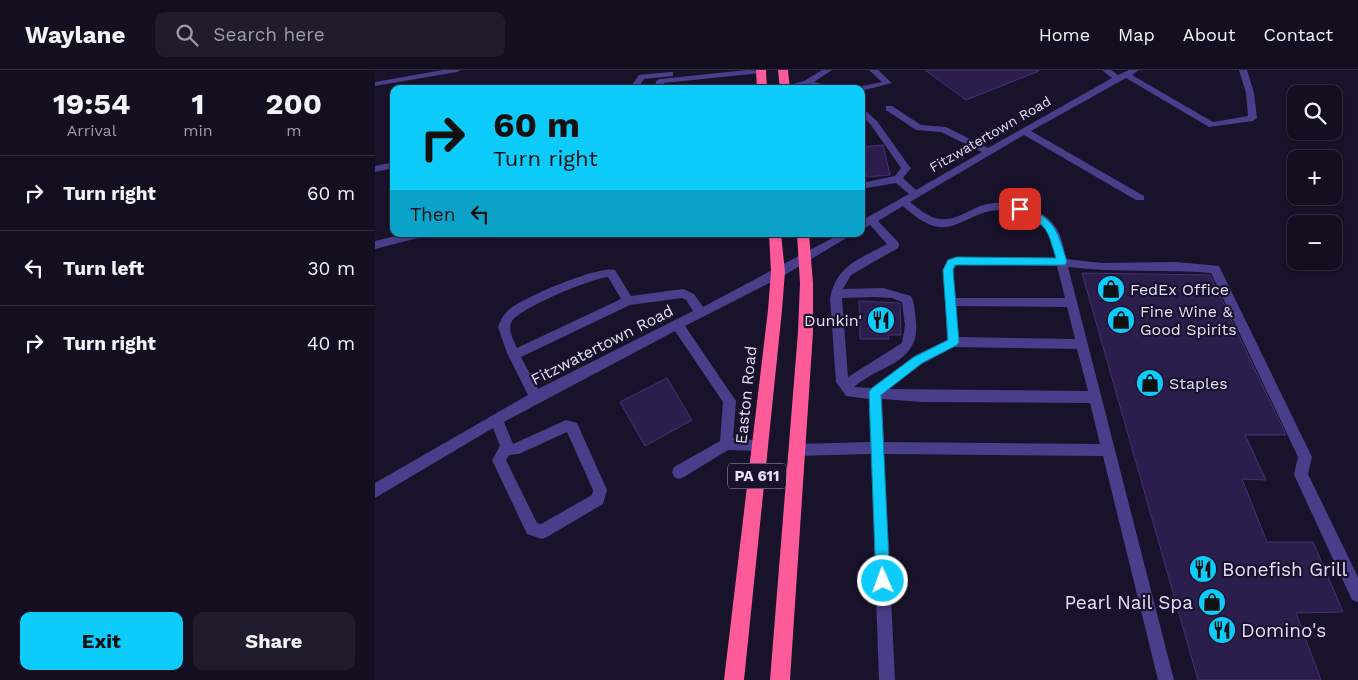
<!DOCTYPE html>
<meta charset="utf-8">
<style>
body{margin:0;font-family:"Work Sans",sans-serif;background:#201c2d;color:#f1f3f6;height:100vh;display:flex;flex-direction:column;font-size:19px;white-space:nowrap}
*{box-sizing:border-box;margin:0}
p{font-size:16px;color:#9d9ca5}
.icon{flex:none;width:28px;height:28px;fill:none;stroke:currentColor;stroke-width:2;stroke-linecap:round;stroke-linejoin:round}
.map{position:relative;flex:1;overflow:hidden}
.details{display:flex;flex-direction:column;background:#130e20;width:375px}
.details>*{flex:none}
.guide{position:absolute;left:15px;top:15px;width:475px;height:152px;border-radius:10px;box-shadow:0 1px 4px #0004,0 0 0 1px #322e3e;background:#0dcbfa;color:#111;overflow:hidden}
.tools{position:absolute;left:912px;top:15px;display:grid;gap:10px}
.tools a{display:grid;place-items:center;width:55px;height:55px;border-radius:10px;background:#130e20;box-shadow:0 1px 4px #0004,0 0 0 1px #322e3e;font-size:25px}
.pin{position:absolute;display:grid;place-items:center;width:42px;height:42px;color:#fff;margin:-21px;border-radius:10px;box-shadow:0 2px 8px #0006}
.me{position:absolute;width:55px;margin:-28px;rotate:358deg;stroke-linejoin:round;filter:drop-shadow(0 0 4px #0008)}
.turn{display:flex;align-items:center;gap:18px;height:105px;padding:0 20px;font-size:22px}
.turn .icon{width:65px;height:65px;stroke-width:2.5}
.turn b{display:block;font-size:35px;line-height:42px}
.then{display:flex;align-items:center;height:48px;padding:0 20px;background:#0003;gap:10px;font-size:19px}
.eta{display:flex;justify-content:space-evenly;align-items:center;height:85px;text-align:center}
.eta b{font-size:30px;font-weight:700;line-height:35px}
.primary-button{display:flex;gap:10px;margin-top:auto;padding:10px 20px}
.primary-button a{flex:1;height:58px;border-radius:10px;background:#0dcbfa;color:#111;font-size:20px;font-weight:700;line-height:58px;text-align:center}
.primary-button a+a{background:#201c2d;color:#f1f3f6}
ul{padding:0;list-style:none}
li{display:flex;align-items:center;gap:15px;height:75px;padding:0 20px;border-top:1px solid #322e3e}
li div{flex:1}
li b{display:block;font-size:19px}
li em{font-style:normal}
header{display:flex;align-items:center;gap:30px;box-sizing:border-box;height:70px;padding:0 25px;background:#130e20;border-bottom:1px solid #322e3e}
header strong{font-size:24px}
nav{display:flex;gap:28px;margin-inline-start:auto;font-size:18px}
.search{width:350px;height:45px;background:#201c2d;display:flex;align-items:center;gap:12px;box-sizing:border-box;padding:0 18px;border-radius:10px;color:#9d9ca5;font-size:19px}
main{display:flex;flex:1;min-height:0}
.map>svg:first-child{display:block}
</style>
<header>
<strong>Waylane</strong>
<div class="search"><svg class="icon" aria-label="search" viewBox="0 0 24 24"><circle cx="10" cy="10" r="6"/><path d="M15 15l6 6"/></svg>Search here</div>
<nav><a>Home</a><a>Map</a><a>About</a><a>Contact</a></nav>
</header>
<main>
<section class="details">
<div class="eta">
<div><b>19:54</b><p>Arrival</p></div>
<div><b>1</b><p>min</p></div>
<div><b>200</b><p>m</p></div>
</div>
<ul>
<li><svg class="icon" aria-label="right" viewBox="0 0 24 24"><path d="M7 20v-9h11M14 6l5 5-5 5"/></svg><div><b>Turn right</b></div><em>60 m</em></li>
<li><svg class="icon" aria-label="left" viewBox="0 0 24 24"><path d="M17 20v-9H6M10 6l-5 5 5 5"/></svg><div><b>Turn left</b></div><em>30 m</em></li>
<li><svg class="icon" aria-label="right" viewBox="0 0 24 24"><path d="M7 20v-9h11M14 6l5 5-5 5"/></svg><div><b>Turn right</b></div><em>40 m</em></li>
</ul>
<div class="primary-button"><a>Exit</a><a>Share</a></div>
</section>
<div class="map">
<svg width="983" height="610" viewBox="0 0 983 610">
<rect width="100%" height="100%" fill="#19122b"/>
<g fill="#2c1e4c" stroke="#463177">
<polygon points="550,0 664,0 664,1 591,30"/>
<polygon points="508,75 515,105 492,107 486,77"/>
<polygon points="707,203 835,205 911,365 870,365 891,410 867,409 892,472 938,472 968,542 921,543 946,610 823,610"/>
<polygon points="484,231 525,233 526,265 513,265 514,269 485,269"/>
<polygon points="292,308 317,350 270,376 245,332"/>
</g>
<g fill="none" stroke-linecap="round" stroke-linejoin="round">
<g fill="#483e89" fill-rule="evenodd">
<polygon points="68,0 86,0 82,2 0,16 0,12"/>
<polygon points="372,0 390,1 386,3 289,13 288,19 280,19 281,11 285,9"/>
<polygon points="447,0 457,0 439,12 471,19 451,19 431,15 414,19 406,17 429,11"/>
<polygon points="494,0 503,0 517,13 486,21 486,19 482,19 483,17 507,12"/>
<path d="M727,0H736L743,5L754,0H764L757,5L838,52L873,46L871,23L864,0H872L879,23L882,48L878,51L834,57L751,8L656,61L769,126V130H761L649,65L535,132C544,139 554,148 565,149C580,151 592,141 605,136C630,128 667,135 682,159C687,168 689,179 691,189L727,193L801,192L844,196L937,387L933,404L983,507V532L977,530L921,409L919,404L923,387L836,203C789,199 741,203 693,197L799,610H783L728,386L509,384L520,610H504L496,384L422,386L417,384L415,380L417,376L422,374L495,372L494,329L471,326L461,312L455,229C461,195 485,189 512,174L495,155L486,160V151L534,124L521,113L486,119V113L520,106L526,98L496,55L486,45V37L502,51L534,96L536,98L528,108L541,120L607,82L566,62L541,60L511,40V36H517L546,55L571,57L613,78L737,8ZM528,136C538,145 550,155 564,157C581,159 595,146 611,142C631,136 662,143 673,162C677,170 679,180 680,188L581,187L572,190L568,200L572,270L539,286L496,318L479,317C503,295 545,294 541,252C540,244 540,233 536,226L508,218L468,219L476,205L523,178L524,175L523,172L503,151ZM582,195L682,196L690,228H581L578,200ZM498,227L517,228L527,232L530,255L527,273L473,307L467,228ZM581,236L692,237L700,269L584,267ZM579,277L702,279L713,321L514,319L547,294ZM507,329L548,332L715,333L725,374L509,372Z"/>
<polygon points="295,2 298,2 298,6 269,9 262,19 254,19 264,5"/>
<polygon points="19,92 19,98 0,102 0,96"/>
<polygon points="29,164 48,164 47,167 0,179 0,171"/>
<path d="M465,164H478L408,206L310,256L361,331L358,368L390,371L392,375L390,379L385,381L353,380L309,407L304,409L299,407L297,402L299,397L345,371L348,332L300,261L129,352L138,374L191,350L202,353L232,420L228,434L172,467L167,469L152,464L117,390L125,376L118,358L0,428V413L153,325L132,283L123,257C126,249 129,244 136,238C150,227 224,195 240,200L256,226L308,219L319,224L328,237ZM233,207L246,229L142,278C139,271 132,259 137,251C147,237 215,209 233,207ZM307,228L311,230L318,241L163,319L146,287L255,235ZM192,362L218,420L217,425L166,454L162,453L131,390L134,385L144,384Z"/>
</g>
<g fill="#fc5a98" fill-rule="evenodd">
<polygon points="381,0 391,0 392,19 382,19"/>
<polygon points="403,0 413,0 415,19 405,19"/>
<polygon points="394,164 406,164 410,202 407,240 369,610 349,610 393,240 396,202"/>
<polygon points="422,164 434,164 438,213 438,262 415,610 395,610 423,262 425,213"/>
</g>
</g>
<path fill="#0dcbfa" stroke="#0884a2" d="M645,136C680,147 682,160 692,192L690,195H580L578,200L584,272L582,275L547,293L506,325L515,511L513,516L508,518L503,516L501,511L494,322L496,319L539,287L573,270L568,200L573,190L582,187L681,188C671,155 673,157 642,141V137Z"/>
<defs>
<symbol id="shop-disc" viewBox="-11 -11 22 22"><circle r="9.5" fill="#0dcbfa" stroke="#19122b"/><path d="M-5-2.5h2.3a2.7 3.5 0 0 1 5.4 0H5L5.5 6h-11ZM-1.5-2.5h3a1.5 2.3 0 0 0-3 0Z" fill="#111"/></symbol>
<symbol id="restaurant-disc" viewBox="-11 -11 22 22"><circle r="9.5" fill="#0dcbfa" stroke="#19122b"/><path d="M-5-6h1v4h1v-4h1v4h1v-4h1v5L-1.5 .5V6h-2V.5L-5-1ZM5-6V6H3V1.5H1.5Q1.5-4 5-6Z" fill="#111"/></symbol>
</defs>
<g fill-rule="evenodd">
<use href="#shop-disc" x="720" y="203" width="32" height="32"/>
<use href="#restaurant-disc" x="490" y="234" width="32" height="32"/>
<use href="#shop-disc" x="730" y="234" width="32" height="32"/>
<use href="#shop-disc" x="759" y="297" width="32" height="32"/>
<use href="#restaurant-disc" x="812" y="483" width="32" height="32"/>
<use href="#shop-disc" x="821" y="516" width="32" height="32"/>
<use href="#restaurant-disc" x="831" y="544" width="32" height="32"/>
</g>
<g text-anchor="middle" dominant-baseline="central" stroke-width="4.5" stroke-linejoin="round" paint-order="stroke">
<g font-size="14" fill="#e4ddfe" stroke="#19122b">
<text transform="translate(615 64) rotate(-30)">Fitzwatertown Road</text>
</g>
<rect fill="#19122b" stroke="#a7a0bf" stroke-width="1" x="353" y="393.5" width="58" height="25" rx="4"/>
<g font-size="15" font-weight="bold" fill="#e4ddfe">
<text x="382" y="406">PA 611</text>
</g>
<g font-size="16" fill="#e4ddfe" stroke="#19122b" text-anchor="start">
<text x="755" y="219">FedEx Office</text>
<text x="765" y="241">Fine Wine &amp;<tspan x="765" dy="18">Good Spirits</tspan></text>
<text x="487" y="250" text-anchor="end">Dunkin'</text>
<text x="794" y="313">Staples</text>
</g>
<g font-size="16" fill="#e4ddfe" stroke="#19122b">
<text transform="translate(227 275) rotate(-27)">Fitzwatertown Road</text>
<text transform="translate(371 325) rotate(-84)">Easton Road</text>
</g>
<g font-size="19" fill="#e4ddfe" stroke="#19122b" text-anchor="start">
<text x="847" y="499">Bonefish Grill</text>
<text x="818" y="532" text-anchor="end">Pearl Nail Spa</text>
<text x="866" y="560">Domino's</text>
</g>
</g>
</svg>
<div class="tools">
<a><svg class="icon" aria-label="search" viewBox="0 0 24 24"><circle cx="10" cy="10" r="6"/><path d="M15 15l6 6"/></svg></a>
<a>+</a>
<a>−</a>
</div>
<div class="pin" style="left:645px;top:139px;background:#d93025"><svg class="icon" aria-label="arrive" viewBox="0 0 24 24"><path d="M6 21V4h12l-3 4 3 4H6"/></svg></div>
<svg class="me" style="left:508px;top:511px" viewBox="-20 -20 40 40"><circle r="17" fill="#0dcbfa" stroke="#fff" stroke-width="3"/><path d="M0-11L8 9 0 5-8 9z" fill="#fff"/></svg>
<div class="guide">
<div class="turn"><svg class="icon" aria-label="right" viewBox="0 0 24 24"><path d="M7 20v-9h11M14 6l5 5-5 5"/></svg><div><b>60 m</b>Turn right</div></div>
<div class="then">Then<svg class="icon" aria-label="left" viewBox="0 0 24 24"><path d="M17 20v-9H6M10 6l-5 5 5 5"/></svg></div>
</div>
</div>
</main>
